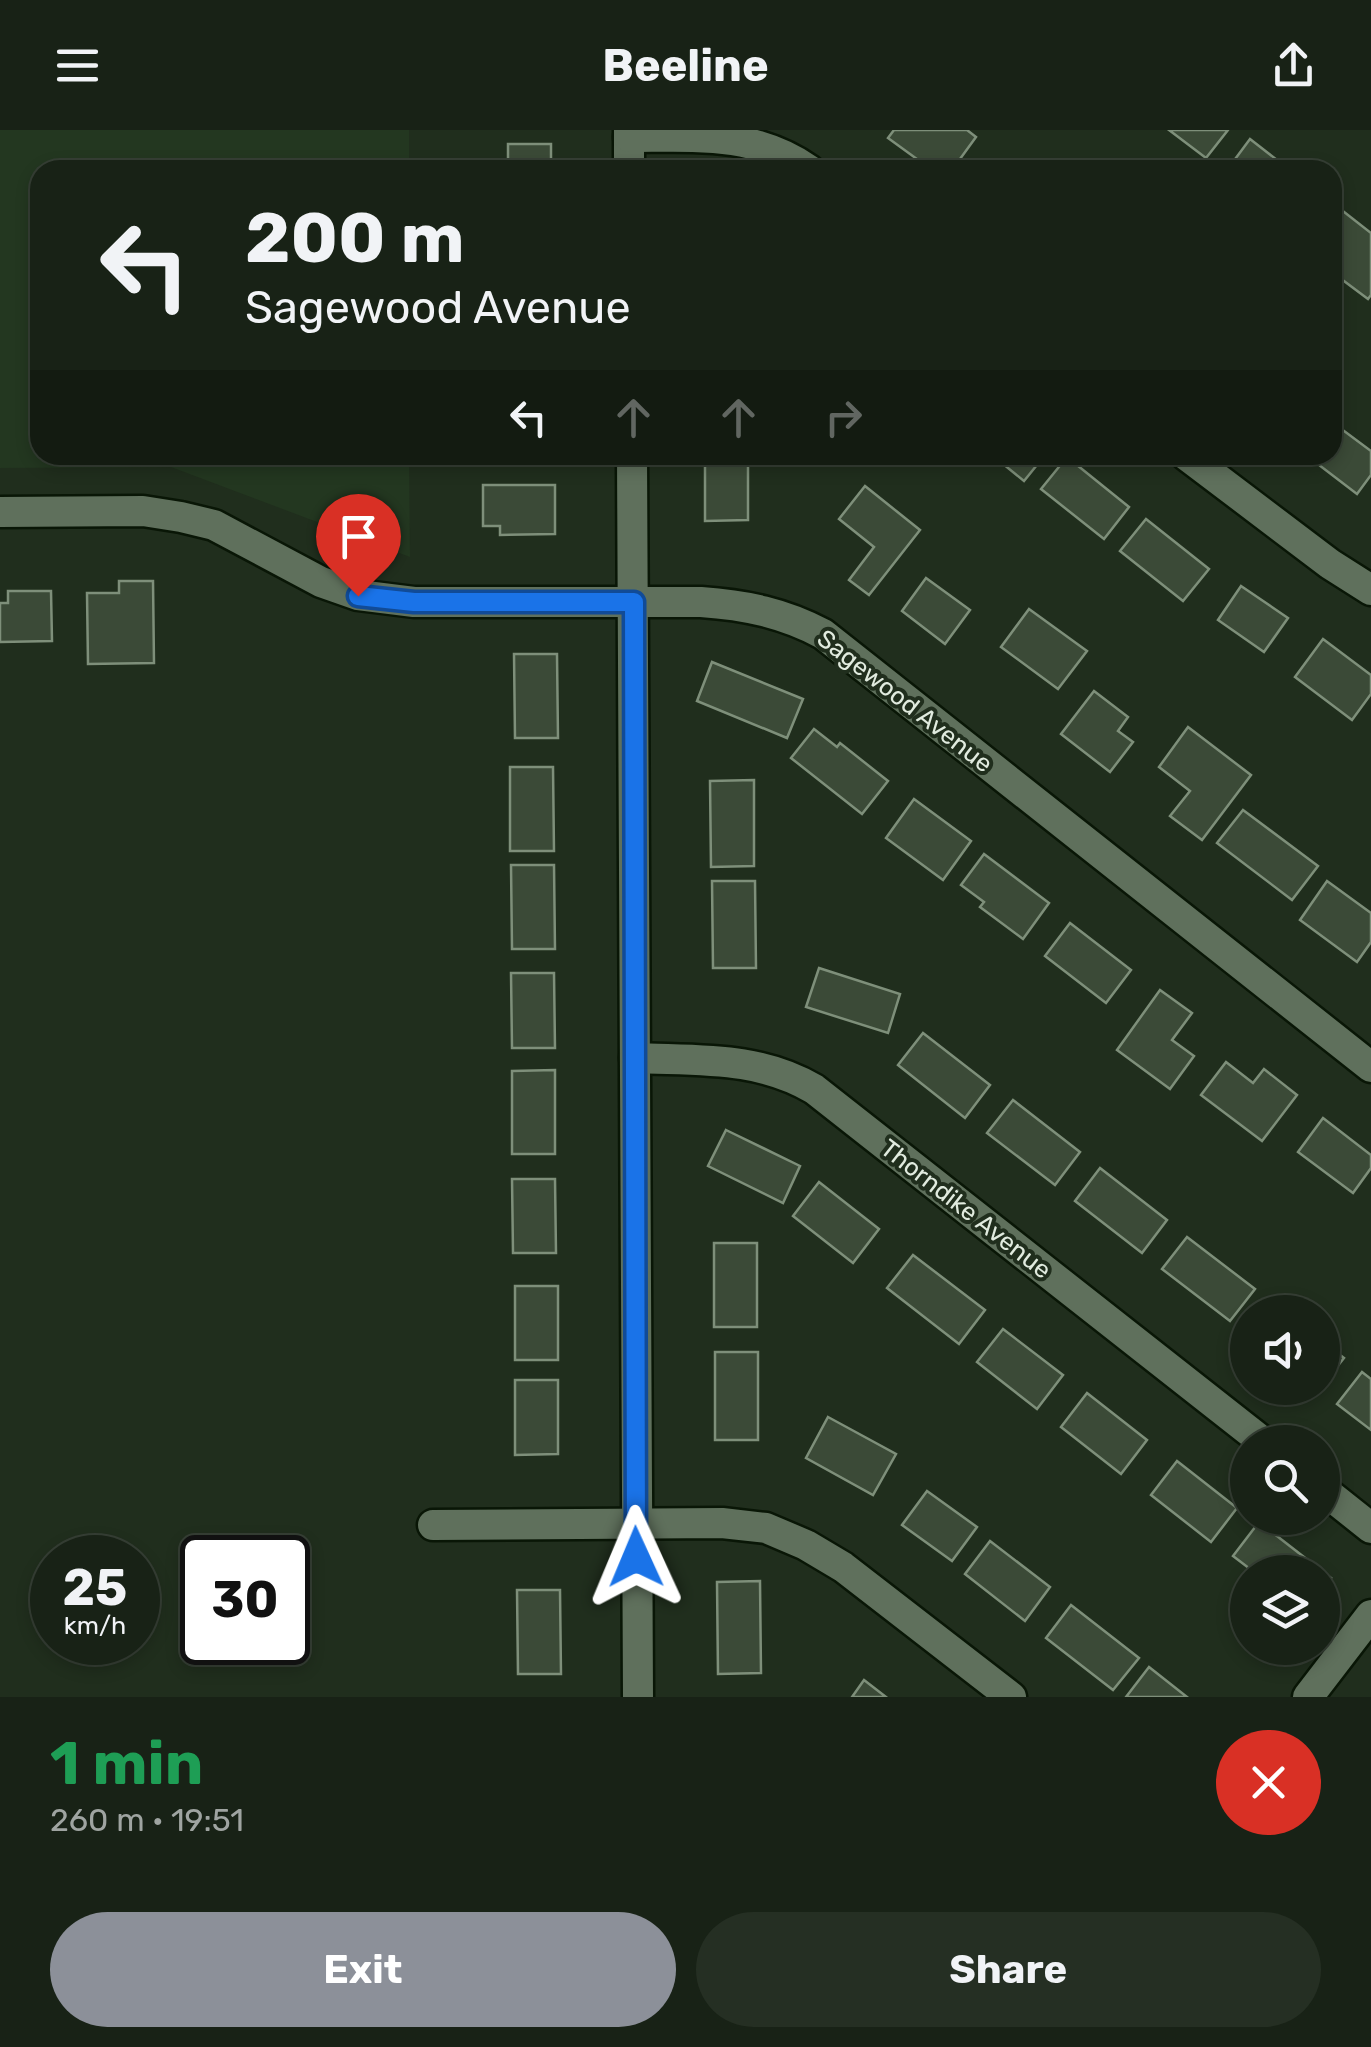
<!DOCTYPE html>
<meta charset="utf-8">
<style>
body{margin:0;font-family:Rubik,sans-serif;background:#252f23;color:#f1f3f6;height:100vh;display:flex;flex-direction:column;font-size:38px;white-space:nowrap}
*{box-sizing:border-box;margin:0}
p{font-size:32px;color:#9fa4a1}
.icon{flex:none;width:55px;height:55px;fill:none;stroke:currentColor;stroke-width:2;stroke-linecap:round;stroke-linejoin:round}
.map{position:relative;height:1567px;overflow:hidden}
.drawer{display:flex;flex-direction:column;background:#182216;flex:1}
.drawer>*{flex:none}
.guide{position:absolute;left:30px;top:30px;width:1312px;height:305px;border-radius:30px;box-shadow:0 5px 15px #0003,0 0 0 2px #363f35;background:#182216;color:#f1f3f6;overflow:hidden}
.fabs{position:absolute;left:1230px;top:1165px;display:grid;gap:20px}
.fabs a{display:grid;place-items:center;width:110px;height:110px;border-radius:50%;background:#182216;box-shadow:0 5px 15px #0003,0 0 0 2px #363f35;font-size:50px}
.speed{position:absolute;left:30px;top:1405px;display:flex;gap:20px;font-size:50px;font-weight:700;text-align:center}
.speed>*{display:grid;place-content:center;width:130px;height:130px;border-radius:50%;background:#182216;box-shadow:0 5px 15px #0003,0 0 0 2px #363f35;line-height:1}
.speed small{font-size:25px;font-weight:400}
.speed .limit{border:5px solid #111;border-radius:15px;background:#fff;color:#111}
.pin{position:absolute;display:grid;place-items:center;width:85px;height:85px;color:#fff;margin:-102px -42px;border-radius:50% 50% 50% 0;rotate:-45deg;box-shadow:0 0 10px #0007}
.pin .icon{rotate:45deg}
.me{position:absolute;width:110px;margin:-55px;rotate:359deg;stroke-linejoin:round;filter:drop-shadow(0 0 8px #0008)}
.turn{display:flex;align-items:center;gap:35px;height:210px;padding:0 50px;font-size:45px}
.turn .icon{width:130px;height:130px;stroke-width:2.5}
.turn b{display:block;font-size:70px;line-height:85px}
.lanes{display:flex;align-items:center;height:95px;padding:0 50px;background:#0003;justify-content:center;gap:50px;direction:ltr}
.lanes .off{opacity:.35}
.round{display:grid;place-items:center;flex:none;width:105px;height:105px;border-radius:52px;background:#252f23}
.overview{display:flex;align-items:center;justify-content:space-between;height:170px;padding:0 50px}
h1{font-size:60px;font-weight:700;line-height:75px;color:#1e9e55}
.action{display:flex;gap:20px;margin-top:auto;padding:20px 50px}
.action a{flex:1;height:115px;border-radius:60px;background:#8c9099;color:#fff;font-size:40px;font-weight:700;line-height:115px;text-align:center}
.action a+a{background:#252f23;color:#f1f3f6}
header{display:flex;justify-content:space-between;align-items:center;height:130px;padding:0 50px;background:#182216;font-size:45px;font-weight:700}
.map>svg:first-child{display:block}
</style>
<header><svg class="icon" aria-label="menu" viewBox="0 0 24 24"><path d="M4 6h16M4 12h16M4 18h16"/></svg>Beeline<svg class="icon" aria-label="share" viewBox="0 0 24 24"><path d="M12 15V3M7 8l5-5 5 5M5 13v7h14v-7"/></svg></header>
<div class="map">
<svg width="1371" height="1567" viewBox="0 0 1371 1567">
<rect width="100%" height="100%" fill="#202e1d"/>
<polygon fill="#233720" points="0,0 409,0 409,40 40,40 40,325 409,325 410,427 171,337 0,338"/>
<g fill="#3b4a37" stroke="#7e8f7a" stroke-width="2.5">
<polygon points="894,0 967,0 976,7 952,40 932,40 888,8"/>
<polygon points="1169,0 1228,0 1206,28"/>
<polygon points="1250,9 1290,40 1227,40"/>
<rect x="508" y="14" width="43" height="26"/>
<polygon points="1339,78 1371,103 1371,165 1368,169 1332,142 1332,86"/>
<polygon points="1332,292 1371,321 1371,345 1357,364 1306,325 1332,325"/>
<polygon points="705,325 748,325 748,390 705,391"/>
<polygon points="992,325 1045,325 1024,351"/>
<polygon points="1067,327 1129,377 1104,409 1041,359"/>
<polygon points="483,355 555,355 555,404 500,405 500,396 483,396"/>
<polygon points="865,356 920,400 869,465 849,450 874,417 839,389"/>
<polygon points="1146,389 1209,439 1183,471 1120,421"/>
<polygon points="926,448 970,480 945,514 902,481"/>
<polygon points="119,451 153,451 154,533 88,534 87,463 119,463"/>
<polygon points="1241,456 1288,488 1264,522 1218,490"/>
<polygon points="8,461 51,461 52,511 0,512 0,473 8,473"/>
<polygon points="1029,479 1087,521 1058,559 1001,517"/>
<polygon points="1323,509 1371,545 1371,564 1352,590 1295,547"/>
<polygon points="514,524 557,524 558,608 515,608"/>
<polygon points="712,532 803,569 787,608 697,571"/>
<polygon points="1094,561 1128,587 1118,601 1133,612 1110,642 1061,604"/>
<polygon points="1188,597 1251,645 1202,710 1170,686 1190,661 1159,637"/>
<polygon points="814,599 837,617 840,613 888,651 862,684 791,628"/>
<polygon points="510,637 553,637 554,721 510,721"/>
<polygon points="754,650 754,736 711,737 710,651"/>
<polygon points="914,669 971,711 943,750 886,708"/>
<polygon points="1243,680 1318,736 1292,770 1217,713"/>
<polygon points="984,724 1049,773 1023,809 980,777 984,772 961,755"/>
<polygon points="511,735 554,735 555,819 512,819"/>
<polygon points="712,751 755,751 756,838 713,838"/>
<polygon points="1327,751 1371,783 1371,812 1357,832 1300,790"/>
<polygon points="1070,793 1131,840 1106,873 1045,826"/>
<polygon points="819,838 900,864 888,903 806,877"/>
<polygon points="511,843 554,843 555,918 512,918"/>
<polygon points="1160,860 1192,883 1172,910 1194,926 1170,959 1117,920"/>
<polygon points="923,903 990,955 965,988 898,935"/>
<polygon points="1226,932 1253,953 1264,939 1297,965 1262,1011 1201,965"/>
<polygon points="555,940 555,1024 512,1024 512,941"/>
<polygon points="1013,970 1080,1022 1055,1055 987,1003"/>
<polygon points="1323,988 1371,1025 1371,1038 1353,1063 1298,1022"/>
<polygon points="726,1000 800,1036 783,1073 708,1036"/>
<polygon points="1100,1038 1167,1090 1142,1123 1075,1071"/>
<polygon points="512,1049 555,1049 556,1123 513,1123"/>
<polygon points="819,1052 879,1099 853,1133 793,1086"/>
<polygon points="1187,1107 1255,1159 1230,1191 1162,1139"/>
<rect x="714" y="1113" width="43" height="84"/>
<polygon points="913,1125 985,1180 959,1214 887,1158"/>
<rect x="515" y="1156" width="43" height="74"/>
<polygon points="1003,1199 1063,1245 1037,1279 977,1232"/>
<polygon points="1322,1211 1344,1228 1322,1256"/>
<rect x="715" y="1222" width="43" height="88"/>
<polygon points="1362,1242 1371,1249 1371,1300 1337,1274"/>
<polygon points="515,1250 558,1250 558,1324 515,1325"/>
<polygon points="1087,1263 1147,1310 1121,1344 1061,1297"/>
<polygon points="828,1287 896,1324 873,1365 806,1328"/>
<polygon points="1177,1331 1237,1378 1211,1412 1151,1365"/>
<polygon points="927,1361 977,1397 952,1431 902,1395"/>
<polygon points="1259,1392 1331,1448 1322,1459 1322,1442 1254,1442 1233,1426"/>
<polygon points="990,1411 1050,1457 1025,1491 965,1444"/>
<polygon points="760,1451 761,1543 718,1544 717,1452"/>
<polygon points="517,1460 560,1460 561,1544 518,1544"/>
<polygon points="1071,1475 1139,1528 1113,1560 1046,1508"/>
<polygon points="1149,1537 1187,1567 1126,1567"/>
<polygon points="864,1550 886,1567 852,1567"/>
</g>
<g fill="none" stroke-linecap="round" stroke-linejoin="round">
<defs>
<g id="minor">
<polyline points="629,0 629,40"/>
<path d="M629,7C693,7 754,1 809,40"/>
<polyline points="632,325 638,1567"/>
<polyline points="1186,325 1330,434 1371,460"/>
<path d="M0,382L143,381L181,387L214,395L321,452L358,465L414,472H701C745,475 784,483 823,504L1371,937"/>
<path d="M635,928C699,931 758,926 814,959L1263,1312"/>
<polyline points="1322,1359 1371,1398"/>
<polyline points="433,1395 722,1393 766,1398 806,1415 843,1437 1011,1567"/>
<polyline points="1308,1567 1371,1485"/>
</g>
</defs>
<use href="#minor" stroke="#091606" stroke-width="35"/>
<use href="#minor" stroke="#5f705c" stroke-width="30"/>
</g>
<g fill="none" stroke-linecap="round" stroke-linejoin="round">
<defs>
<polyline id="route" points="358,466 414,472 634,472 636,1427"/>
</defs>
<use href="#route" stroke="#114b97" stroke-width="25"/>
<use href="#route" stroke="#1a73e8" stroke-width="18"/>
</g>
<g text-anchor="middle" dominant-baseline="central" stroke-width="8" stroke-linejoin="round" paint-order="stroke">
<g font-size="25" fill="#e1ebdf" stroke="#202e1d">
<text transform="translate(905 571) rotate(38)">Sagewood Avenue</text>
<text transform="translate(966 1079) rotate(38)">Thorndike Avenue</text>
</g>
</g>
</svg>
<div class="fabs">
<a><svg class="icon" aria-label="sound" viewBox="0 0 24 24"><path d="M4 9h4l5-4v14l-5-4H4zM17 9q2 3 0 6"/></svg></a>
<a><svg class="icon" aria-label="search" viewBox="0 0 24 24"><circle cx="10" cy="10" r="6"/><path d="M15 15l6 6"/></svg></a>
<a><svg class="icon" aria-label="layers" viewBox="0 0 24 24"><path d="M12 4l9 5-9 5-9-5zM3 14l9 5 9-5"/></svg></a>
</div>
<div class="speed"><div>25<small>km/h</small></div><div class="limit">30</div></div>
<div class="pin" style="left:358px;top:466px;background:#d93025"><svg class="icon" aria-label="arrive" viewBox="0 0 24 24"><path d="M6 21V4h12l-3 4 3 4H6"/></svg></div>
<svg class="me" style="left:636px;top:1427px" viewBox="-20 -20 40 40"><path d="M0-17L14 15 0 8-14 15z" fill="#1a73e8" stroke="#fff" stroke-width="4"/></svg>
<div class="guide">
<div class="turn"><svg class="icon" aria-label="left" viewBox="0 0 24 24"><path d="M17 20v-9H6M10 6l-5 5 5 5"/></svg><div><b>200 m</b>Sagewood Avenue</div></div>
<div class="lanes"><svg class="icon" aria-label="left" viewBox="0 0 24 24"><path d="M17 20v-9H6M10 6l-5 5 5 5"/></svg><svg class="icon off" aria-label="ahead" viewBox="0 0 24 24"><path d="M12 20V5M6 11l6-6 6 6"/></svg><svg class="icon off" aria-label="ahead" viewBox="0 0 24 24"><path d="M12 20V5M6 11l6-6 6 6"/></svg><svg class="icon off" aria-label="right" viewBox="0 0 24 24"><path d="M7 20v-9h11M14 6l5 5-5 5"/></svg></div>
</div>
</div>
<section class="drawer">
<div class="overview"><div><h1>1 min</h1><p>260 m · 19:51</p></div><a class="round" style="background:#d93025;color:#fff"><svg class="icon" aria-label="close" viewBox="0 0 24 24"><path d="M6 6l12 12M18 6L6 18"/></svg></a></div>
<div class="action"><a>Exit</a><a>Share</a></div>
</section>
